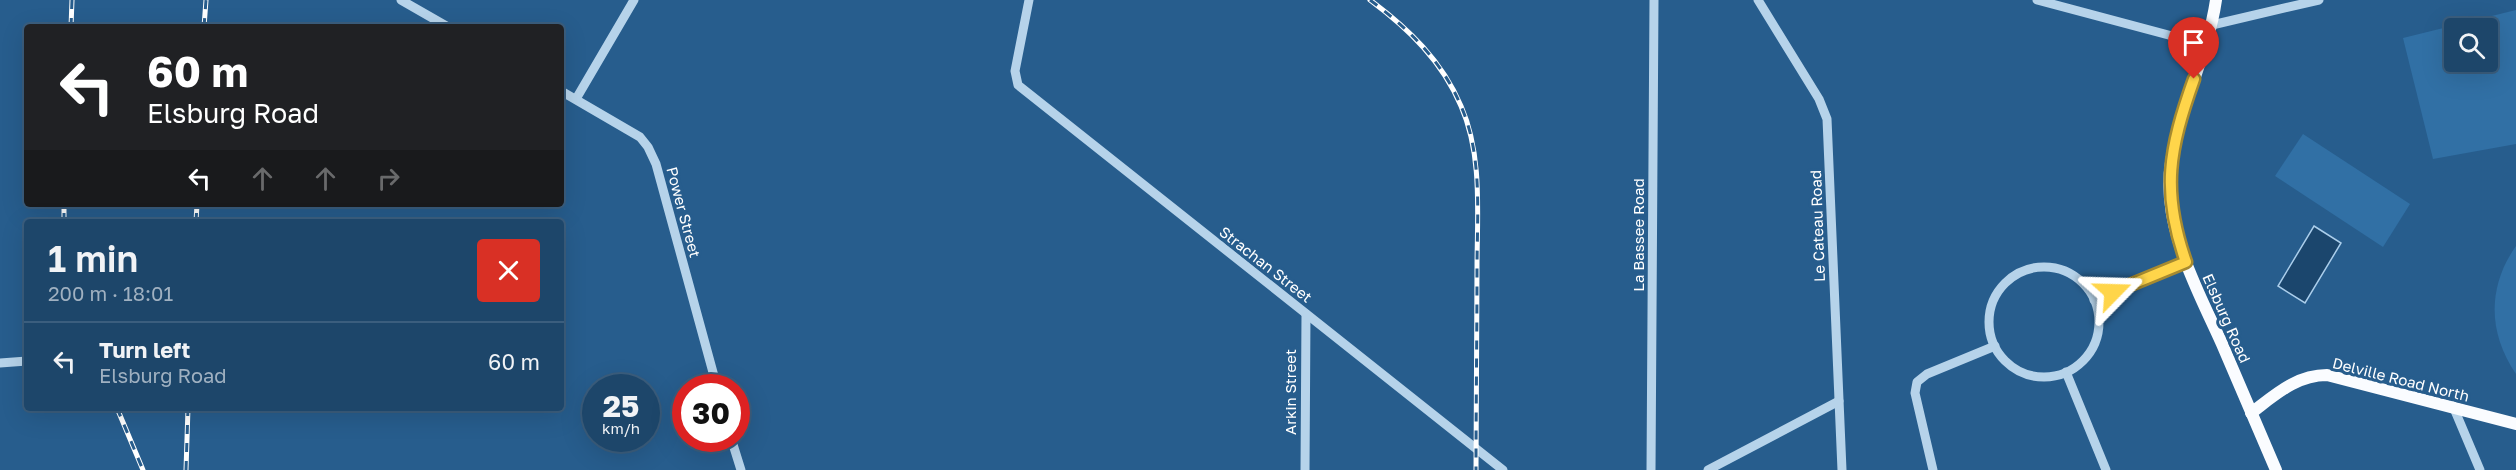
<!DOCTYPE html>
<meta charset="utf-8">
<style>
body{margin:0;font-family:"Golos Text",sans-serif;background:#2a5072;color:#f1f3f6;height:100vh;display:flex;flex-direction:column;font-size:22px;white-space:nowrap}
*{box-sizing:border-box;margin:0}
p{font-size:20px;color:#a0b1c1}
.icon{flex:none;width:33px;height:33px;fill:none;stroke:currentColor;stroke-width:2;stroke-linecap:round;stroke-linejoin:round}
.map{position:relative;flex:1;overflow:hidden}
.side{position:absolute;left:24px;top:219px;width:540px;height:192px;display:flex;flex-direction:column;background:#1d466a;border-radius:6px;box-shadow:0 6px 24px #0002,0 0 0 2px #3b5e7e}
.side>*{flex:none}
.hud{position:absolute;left:24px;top:24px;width:540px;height:183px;border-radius:6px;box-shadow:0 6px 24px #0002,0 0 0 2px #3b5e7e;background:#202124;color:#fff;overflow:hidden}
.buttons{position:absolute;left:2444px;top:18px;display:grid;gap:12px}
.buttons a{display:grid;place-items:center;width:54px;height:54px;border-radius:6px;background:#1d466a;box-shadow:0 6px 24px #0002,0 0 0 2px #3b5e7e;font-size:30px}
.speed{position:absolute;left:582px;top:374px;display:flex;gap:12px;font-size:30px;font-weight:700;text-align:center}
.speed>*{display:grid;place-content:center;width:78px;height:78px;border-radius:50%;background:#1d466a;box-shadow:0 6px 24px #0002,0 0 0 2px #3b5e7e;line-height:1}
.speed small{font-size:15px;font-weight:400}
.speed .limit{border:9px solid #d22;background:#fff;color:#111}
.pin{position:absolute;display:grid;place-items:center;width:51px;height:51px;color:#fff;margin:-62px -26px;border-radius:50% 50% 50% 0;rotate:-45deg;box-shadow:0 0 6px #0007}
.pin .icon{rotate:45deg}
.me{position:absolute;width:66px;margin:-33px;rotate:68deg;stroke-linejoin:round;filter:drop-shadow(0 0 4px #0008)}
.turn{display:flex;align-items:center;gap:21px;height:126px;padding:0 24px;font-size:27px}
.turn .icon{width:78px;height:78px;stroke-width:2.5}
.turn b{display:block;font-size:42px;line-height:51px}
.lanes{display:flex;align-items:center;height:57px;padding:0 24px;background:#0003;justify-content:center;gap:30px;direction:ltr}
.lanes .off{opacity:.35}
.round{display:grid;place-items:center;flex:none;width:63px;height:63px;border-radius:6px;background:#2a5072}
.overview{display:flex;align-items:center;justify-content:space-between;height:102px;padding:0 24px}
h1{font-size:36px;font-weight:600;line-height:45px}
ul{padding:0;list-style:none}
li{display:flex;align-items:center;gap:18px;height:78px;padding:0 24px;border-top:2px solid #3b5e7e}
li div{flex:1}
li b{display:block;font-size:22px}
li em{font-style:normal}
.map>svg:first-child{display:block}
</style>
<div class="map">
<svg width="2516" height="470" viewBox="0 0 2516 470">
<rect width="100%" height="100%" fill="#275d8d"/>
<g fill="#3170a5" fill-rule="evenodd">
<path d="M2516,10V144L2433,159L2403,38ZM2454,28H2487V62H2454Z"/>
<polygon points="2303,134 2410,204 2383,247 2275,176"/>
<path d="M2516,246V374C2488,333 2487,287 2516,246Z"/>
</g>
<polygon fill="#1b466d" stroke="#abceeb" stroke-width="1.5" points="2314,226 2341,243 2305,303 2278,286"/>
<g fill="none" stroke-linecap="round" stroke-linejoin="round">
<g stroke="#b6d3ea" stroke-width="9">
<polyline points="401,0 448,27"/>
<polyline points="1029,0 1015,71 1018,85 1503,470"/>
<polyline points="1758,0 1819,99 1827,119 1842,470"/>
<polyline points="2037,0 2176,37 2212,25 2319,0"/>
<polyline points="561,91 640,137 648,147 656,164 717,387"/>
<polyline points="576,99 634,0"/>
<circle cx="2044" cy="322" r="55"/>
<polyline points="2094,300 2186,262"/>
<polyline points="0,363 27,361"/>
<polyline points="2066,372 2106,470"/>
<polyline points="2453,406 2480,470"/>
<polyline points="731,438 741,470"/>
<polyline points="1305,470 1306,314"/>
<polyline points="1651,470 1654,0"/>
<polyline points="1708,470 1839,401"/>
<polyline points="1933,470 1915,393 1917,382 1927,374 1995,346"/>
</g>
<g stroke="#fafcff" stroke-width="12">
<path d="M2216,0C2208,56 2179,106 2171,162C2161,226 2197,288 2222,344C2240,386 2258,428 2276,470"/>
<polyline points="2176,37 2193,46 2200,61"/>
<path d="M2251,413C2275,395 2296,375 2327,375L2516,424"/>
</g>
<defs>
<g id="rail">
<path d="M1370,0C1409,29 1442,61 1461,106C1483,156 1477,215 1477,269C1477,336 1476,403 1476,470"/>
<polyline points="71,27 72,0"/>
<polyline points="204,27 206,0"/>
<polyline points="64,222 64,204"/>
<polyline points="196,222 197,204"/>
<polyline points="117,408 143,470"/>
<polyline points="186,470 188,408"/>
</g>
</defs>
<use href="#rail" stroke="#fff" stroke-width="5"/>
<use href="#rail" stroke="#275d8d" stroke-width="3" stroke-dasharray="9" stroke-linecap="butt"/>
</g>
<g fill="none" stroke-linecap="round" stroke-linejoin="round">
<defs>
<path id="route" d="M2113,292L2186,262C2161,191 2169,149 2194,79"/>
</defs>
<use href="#route" stroke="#a68a30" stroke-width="15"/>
<use href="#route" stroke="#ffd54a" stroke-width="10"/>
</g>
<g text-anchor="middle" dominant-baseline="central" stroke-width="6" stroke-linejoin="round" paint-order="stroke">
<g font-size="15" fill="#fff" stroke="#275d8d">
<text transform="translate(684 212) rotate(75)">Power Street</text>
<text transform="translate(1817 226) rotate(-92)">Le Cateau Road</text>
<text transform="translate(1638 235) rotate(-90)">La Bassee Road</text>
<text transform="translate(1266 264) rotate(38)">Strachan Street</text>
<text transform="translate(2227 318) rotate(66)">Elsburg Road</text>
<text transform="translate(2401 379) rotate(14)">Delville Road North</text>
<text transform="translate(1290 392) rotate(-90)">Arkin Street</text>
</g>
</g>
</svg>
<div class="buttons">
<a><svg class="icon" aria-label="search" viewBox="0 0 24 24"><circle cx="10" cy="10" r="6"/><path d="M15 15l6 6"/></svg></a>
</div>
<div class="speed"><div>25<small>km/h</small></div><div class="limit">30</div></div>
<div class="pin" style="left:2194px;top:79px;background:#d93025"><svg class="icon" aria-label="arrive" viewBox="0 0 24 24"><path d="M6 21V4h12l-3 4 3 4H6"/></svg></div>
<svg class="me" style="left:2113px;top:292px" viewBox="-20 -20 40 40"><path d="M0-17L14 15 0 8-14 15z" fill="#ffd54a" stroke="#fff" stroke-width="4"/></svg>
<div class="hud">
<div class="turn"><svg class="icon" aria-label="left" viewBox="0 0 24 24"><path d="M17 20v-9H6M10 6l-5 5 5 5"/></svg><div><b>60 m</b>Elsburg Road</div></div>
<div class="lanes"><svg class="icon" aria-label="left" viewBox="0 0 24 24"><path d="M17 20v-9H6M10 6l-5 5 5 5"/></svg><svg class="icon off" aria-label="ahead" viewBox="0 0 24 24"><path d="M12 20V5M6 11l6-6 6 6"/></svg><svg class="icon off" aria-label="ahead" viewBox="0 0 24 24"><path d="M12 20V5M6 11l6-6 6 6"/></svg><svg class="icon off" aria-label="right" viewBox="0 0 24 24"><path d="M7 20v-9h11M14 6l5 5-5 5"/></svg></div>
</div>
<section class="side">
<div class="overview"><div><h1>1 min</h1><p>200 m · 18:01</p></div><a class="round" style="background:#d93025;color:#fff"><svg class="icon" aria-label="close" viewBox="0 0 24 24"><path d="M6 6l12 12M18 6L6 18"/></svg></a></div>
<ul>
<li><svg class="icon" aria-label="left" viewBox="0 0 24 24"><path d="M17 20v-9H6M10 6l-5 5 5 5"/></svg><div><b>Turn left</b><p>Elsburg Road</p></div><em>60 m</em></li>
</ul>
</section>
</div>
